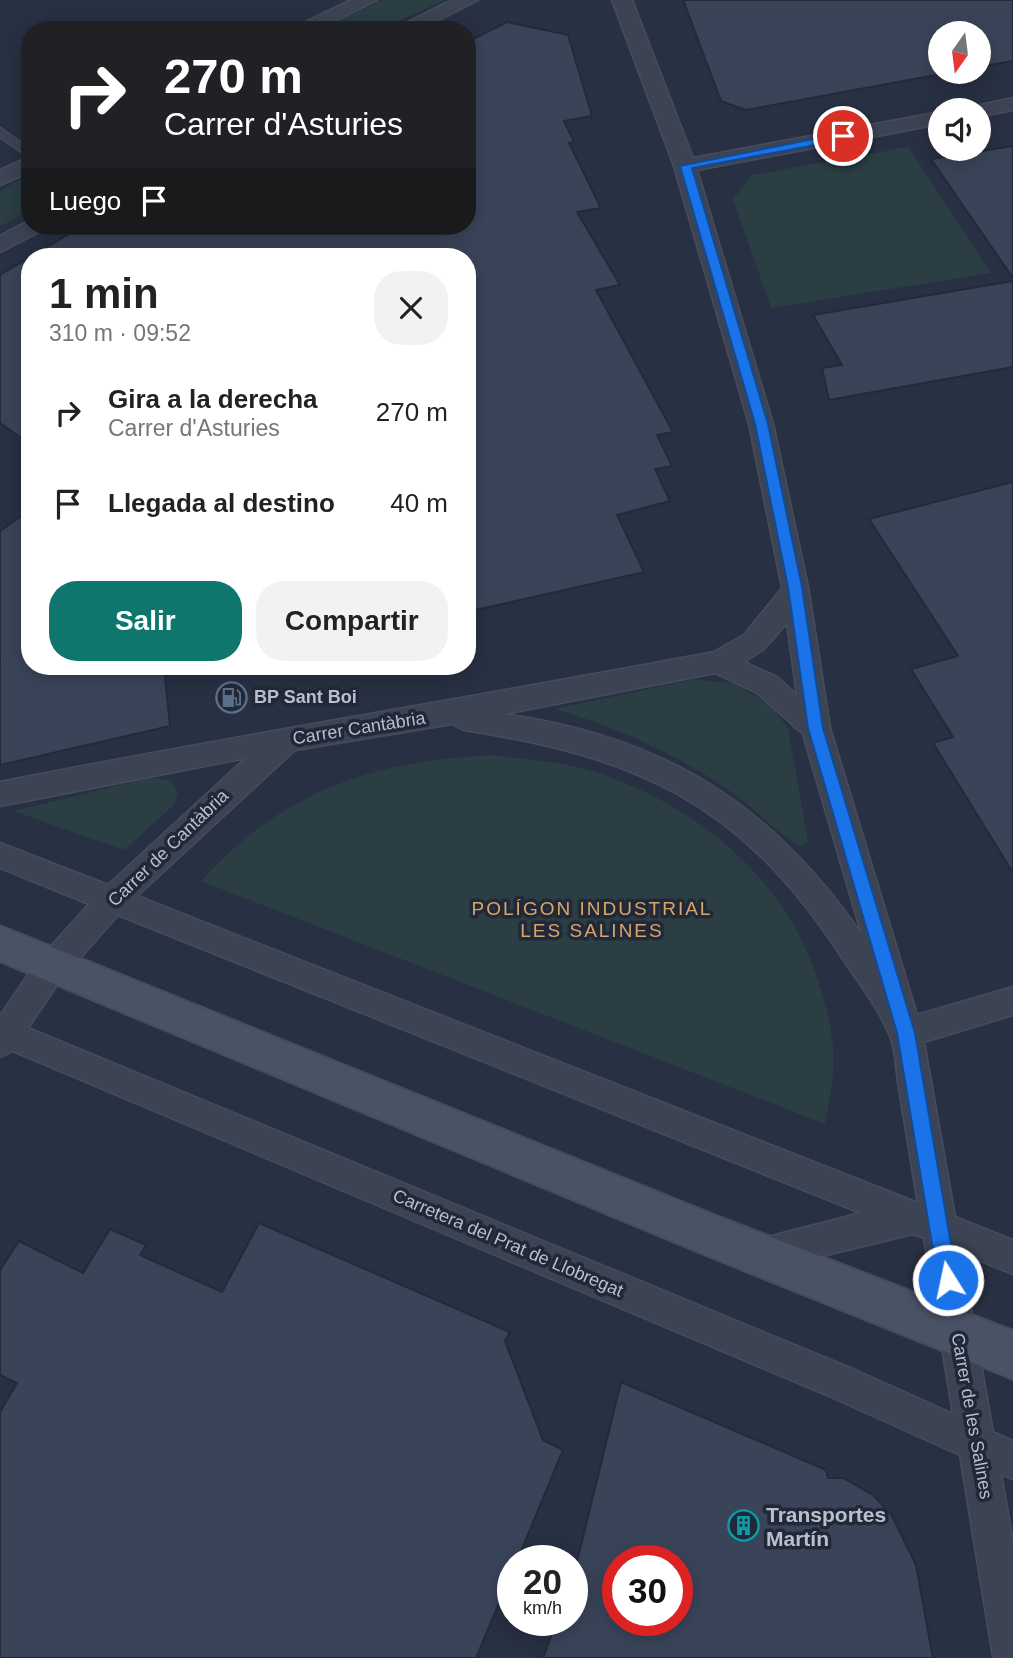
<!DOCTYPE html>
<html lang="es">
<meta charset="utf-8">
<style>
body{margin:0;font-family:Helvetica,sans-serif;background:#f2f2f2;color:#222;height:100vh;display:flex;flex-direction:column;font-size:26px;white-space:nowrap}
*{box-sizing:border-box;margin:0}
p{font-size:23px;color:#767676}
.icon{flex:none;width:38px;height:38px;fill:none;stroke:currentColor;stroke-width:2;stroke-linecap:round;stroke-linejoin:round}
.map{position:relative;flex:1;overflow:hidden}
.panel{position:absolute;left:21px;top:248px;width:455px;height:427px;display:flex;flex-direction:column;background:#fff;border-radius:28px;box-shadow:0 4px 18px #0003}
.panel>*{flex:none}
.guide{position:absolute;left:21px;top:21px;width:455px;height:214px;border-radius:28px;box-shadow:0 4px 18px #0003;background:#202124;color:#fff;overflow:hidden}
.needle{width:46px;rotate:194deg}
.controls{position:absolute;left:928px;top:21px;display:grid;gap:14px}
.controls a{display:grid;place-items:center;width:63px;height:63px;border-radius:50%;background:#fff;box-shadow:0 4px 18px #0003;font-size:35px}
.speed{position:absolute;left:497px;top:1545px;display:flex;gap:14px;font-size:35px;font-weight:700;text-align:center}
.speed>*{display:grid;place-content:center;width:91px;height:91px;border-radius:50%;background:#fff;box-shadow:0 4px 18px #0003;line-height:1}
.speed small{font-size:18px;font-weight:400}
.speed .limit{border:10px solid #d22;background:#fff;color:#111}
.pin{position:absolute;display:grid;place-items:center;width:60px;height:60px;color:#fff;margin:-30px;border:4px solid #fff;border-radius:50%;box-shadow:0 2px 7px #0007}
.me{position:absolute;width:77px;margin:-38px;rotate:350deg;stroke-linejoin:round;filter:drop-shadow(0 0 5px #0008)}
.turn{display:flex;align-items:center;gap:24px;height:147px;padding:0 28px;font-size:32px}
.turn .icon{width:91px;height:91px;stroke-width:2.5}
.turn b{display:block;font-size:49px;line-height:60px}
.then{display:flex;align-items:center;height:66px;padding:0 28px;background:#0003;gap:14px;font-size:26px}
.round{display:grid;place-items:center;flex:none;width:74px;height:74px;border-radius:28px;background:#f2f2f2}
.headline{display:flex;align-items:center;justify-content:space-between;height:119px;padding:0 28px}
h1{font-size:42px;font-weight:800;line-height:52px}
.cta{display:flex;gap:14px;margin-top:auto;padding:14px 28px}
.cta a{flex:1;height:80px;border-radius:28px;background:#0f766e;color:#fff;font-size:28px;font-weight:800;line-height:80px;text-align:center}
.cta a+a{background:#f2f2f2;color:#222}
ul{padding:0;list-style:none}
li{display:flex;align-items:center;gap:21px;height:91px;padding:0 28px}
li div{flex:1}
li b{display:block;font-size:26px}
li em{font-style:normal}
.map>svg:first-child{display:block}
</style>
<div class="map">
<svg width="1013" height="1658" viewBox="0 0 1013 1658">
<rect width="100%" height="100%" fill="#283043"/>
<g fill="#2a3e44">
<polygon points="382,0 445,0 379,30 317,30"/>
<polygon points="908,147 991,273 771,308 733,199 752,175"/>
<polygon points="30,174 30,209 0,227 0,191"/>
<path d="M694,679L734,684L769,704L788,728L808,841L801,846C775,832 757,810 734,794C680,755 618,728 555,709Z"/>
<path d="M489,755C528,759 567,762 604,775C700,809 784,878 817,977C826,1006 836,1040 833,1071C832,1089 828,1107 825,1124L201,881C282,791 371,762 489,755Z"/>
<polygon points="150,778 170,780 178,793 174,805 124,850 13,811"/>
</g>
<g fill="#3a4459" stroke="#232a3a" stroke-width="2" fill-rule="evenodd">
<polygon points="683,0 1013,0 1013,61 978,67 978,33 940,33 940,72 952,72 746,110 721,101"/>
<polygon points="507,22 568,35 592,116 564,121 574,142 569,143 601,208 577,212 620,285 596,290 673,432 657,435 672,466 655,469 670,501 617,515 644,572 467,612 467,257 30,257 83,226 467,226 467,42"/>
<polygon points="1013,146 1013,278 931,159"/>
<polygon points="30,257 30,444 0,423 0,275"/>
<polygon points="1013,281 1013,367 829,400 822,368 842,365 813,315"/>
<polygon points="1013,482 1013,873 933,743 953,737 911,669 958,656 869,519"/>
<polygon points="30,510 30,667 164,667 170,726 0,765 0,531"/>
<polygon points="259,1223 510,1332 505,1341 543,1440 563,1450 517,1561 513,1561 513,1570 476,1658 0,1658 0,1412 17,1383 0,1375 0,1270 19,1241 83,1273 110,1229 146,1245 140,1255 222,1292"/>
<path d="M621,1382L826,1470L828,1478H843L873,1495L891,1514L916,1565L933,1658H543L557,1620H572V1582ZM618,1561H677V1620H618Z"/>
</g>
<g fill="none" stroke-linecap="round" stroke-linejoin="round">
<defs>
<polygon id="lane" points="0,128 30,149 30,158 0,137"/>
<g id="street">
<polygon points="351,0 377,0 316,30 289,30"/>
<polygon points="452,0 478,0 419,30 392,30"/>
<path d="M612,0H632L693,158L940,112V124L697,170L773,424L808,587L830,728L917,1015L1013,987V1015L924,1042L955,1217L1013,1240V1274L961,1253L993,1432L1013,1441V1479L1001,1474L1013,1543V1658L993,1656L960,1455L829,1396L13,1051L0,1057V1016L36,963L89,904L0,868V843L108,885L246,758L0,806V782C237,735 476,697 714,652L744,635L779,592L782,587L749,424L674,166ZM787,623L797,695L777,677L744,662L764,649ZM715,673L757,693L803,734L862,935C770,802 663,737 504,714ZM452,724L464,730C635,756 739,802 837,950C854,977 878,1006 890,1036C896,1049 896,1068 898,1082C905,1123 911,1163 918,1203L137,896L295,750ZM118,915L861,1213L748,1242L742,1254L748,1266L760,1271L913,1234L924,1238L953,1414L855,1370L28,1028L59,982Z"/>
<polygon points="1013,98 1013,110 978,117 978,110 968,110 971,107"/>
<polygon points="30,157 30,172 0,185 0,170"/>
<polygon points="30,220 30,226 44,226 41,231 0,252 0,236"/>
</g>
<polygon id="secondary" points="0,926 714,1215 1013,1331 1013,1379 689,1248 0,961"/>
</defs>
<use href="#lane" stroke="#464c5c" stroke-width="3"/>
<use href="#street" stroke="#464c5c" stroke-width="3"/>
<use href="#secondary" stroke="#464c5c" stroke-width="4"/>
<use href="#lane" fill="#3c4353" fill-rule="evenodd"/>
<use href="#street" fill="#3c4353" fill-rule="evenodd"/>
<use href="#secondary" fill="#4a5265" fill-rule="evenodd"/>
</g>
<polygon fill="#1a73e8" stroke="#114b97" stroke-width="2" points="843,133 847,134 847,139 692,168 768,424 802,587 823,728 915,1033 957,1280 954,1287 948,1290 941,1287 938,1280 897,1033 808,728 788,587 755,424 680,166"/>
<defs>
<symbol id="fuel-ring" viewBox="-11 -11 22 22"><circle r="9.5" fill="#212838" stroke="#5c6f8a" stroke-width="1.5"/><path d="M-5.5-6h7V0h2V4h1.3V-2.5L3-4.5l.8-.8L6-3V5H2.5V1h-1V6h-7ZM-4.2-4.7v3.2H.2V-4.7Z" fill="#5c6f8a"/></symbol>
<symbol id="building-ring" viewBox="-11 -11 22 22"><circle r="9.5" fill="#212838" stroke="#0f9aa8" stroke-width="1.5"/><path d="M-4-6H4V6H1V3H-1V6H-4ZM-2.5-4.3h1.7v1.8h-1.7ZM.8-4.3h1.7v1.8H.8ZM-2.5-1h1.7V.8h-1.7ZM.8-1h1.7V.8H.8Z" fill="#0f9aa8"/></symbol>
</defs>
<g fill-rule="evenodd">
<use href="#fuel-ring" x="214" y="680" width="35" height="35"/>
<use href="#building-ring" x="726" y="1508" width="35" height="35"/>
</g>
<g text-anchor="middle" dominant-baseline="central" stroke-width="7" stroke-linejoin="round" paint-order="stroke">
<g font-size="18" font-weight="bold" fill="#b9bfcc" stroke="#212838" text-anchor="start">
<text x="254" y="697">BP Sant Boi</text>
</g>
<g font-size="18" fill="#b9bfcc" stroke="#212838">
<text transform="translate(359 728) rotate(-9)">Carrer Cantàbria</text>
<text transform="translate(168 848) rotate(-44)">Carrer de Cantàbria</text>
<text transform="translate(508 1243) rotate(23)">Carretera del Prat de Llobregat</text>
<text transform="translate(972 1416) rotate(80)">Carrer de les Salines</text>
</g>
<g font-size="19" letter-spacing="2" fill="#d5a56c" stroke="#212838">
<text x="592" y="908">POLÍGON INDUSTRIAL<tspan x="592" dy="22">LES SALINES</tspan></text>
</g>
<g font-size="21" font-weight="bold" fill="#b9bfcc" stroke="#212838" text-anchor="start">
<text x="766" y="1514">Transportes<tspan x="766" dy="24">Martín</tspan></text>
</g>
</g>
</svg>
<div class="controls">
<a><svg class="needle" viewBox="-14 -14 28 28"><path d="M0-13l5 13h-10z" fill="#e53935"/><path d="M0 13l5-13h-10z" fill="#767676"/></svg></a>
<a><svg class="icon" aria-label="sound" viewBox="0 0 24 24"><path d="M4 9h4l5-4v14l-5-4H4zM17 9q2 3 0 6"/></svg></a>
</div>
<div class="speed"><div>20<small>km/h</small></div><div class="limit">30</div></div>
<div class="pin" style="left:843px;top:136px;background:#d93025"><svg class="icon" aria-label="arrive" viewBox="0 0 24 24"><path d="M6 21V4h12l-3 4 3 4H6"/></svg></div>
<svg class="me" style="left:948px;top:1280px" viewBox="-20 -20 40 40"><circle r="17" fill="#1a73e8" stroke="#fff" stroke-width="3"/><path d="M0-11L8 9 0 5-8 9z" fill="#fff"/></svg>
<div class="guide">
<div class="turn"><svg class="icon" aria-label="right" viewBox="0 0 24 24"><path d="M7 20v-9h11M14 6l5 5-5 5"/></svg><div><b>270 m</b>Carrer d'Asturies</div></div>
<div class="then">Luego<svg class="icon" aria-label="arrive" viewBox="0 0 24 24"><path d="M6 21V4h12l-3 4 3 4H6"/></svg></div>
</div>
<section class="panel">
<div class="headline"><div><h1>1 min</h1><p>310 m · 09:52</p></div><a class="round"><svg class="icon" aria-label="close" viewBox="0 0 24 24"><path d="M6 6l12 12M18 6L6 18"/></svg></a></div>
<ul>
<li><svg class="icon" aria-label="right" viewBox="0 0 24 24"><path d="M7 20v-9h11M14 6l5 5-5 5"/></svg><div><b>Gira a la derecha</b><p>Carrer d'Asturies</p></div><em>270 m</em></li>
<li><svg class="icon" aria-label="arrive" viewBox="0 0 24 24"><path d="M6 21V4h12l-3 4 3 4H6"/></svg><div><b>Llegada al destino</b></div><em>40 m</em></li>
</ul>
<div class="cta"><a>Salir</a><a>Compartir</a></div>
</section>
</div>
